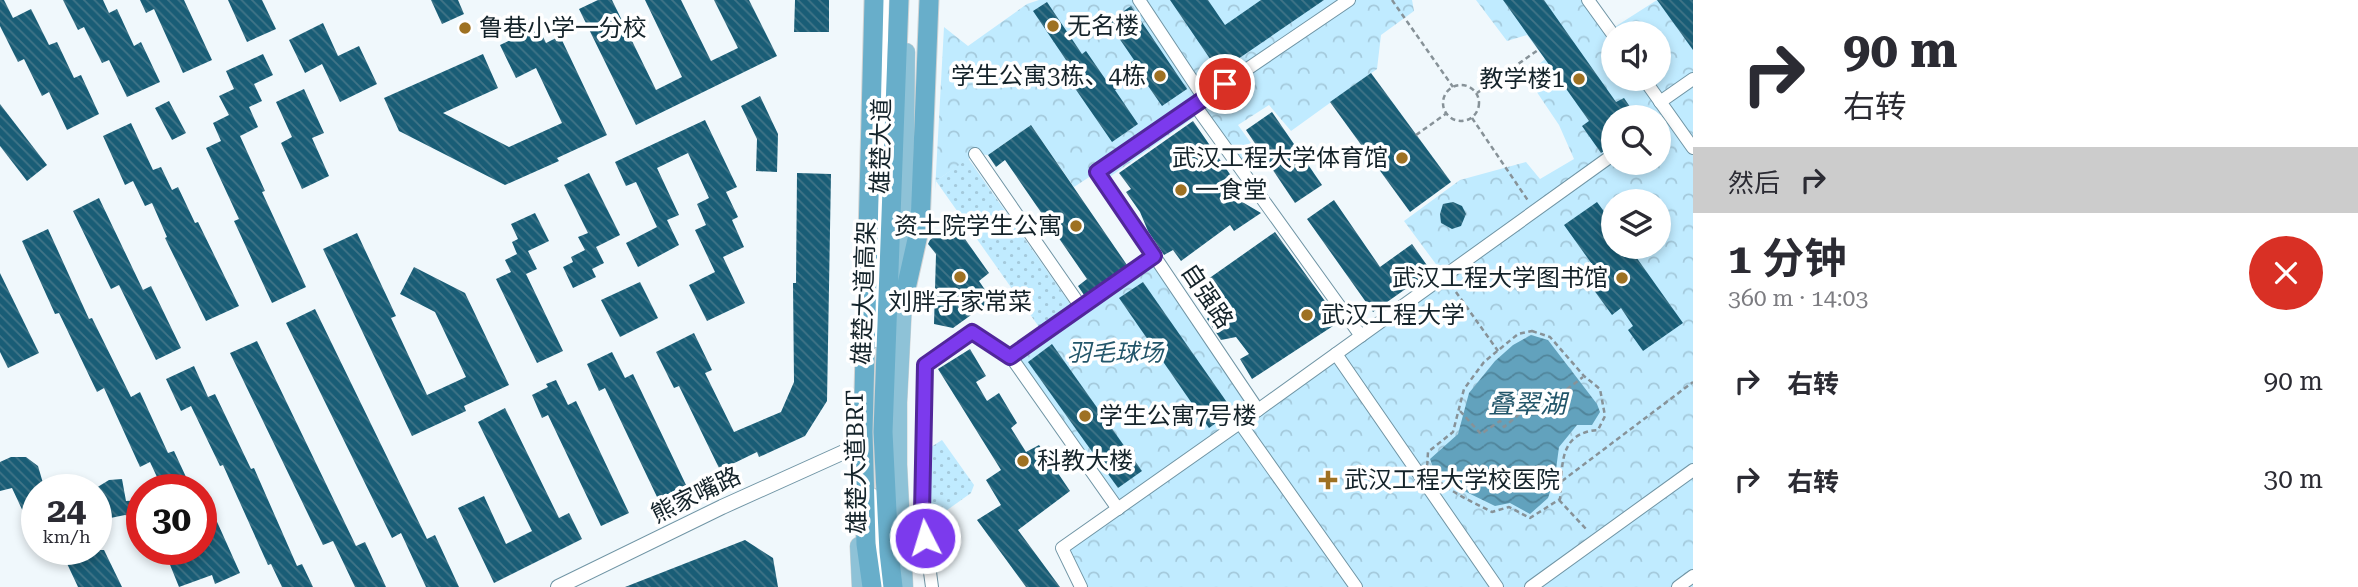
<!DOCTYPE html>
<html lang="zh">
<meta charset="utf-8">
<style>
body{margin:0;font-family:"Roboto Serif","Noto Sans SC",serif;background:#f2f2f3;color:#2b2b33;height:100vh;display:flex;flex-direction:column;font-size:26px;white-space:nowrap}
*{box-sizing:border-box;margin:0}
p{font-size:23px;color:#7c7c81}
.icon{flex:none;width:38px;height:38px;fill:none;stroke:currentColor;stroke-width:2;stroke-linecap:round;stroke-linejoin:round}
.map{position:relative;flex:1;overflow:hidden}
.sheet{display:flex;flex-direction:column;background:#fff;width:665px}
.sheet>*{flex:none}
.hud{background:#fff;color:#2b2b33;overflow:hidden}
.fabs{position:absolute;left:1601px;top:21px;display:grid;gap:14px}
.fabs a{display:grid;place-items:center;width:70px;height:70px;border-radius:50%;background:#fff;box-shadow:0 4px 10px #0003;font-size:35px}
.speed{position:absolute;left:21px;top:474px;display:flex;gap:14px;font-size:35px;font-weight:700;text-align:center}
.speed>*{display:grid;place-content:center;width:91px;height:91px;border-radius:50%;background:#fff;box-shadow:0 4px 10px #0003;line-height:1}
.speed small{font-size:18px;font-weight:400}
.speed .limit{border:10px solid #d22;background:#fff;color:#111}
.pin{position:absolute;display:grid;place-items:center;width:60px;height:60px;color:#fff;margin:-30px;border:4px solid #fff;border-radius:50%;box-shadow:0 2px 7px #0007}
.me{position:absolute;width:77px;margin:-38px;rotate:355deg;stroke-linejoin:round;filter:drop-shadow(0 0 5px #0008)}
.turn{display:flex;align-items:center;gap:24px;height:147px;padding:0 35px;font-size:32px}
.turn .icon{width:91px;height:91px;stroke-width:2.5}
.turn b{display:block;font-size:49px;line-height:60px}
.then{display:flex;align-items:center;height:66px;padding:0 35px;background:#0003;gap:14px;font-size:26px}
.round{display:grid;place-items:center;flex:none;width:74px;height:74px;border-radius:37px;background:#f2f2f3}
.overview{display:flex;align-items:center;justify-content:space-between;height:119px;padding:0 35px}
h1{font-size:42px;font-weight:700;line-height:52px}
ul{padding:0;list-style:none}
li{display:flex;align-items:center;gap:21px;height:98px;padding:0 35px}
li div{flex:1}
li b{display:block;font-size:26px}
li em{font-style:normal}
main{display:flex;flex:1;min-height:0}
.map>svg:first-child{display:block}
</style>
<main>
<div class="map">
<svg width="1693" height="587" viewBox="0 0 1693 587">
<defs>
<pattern id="grass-dots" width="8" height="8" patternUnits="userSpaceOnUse" patternTransform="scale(1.75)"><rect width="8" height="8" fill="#c0ebff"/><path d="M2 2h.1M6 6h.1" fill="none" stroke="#a4c9db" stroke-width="1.8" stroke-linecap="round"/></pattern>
<pattern id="forest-crowns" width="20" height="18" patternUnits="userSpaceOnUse" patternTransform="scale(1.75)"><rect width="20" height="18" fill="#c0ebff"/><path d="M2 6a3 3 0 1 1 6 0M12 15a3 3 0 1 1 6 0" fill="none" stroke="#a4c9db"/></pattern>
<pattern id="water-waves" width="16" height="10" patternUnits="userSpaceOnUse" patternTransform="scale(1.75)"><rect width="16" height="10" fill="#62a2bd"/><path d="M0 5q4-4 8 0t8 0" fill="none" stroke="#50849a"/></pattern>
<pattern id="building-back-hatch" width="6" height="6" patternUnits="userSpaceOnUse" patternTransform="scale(1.75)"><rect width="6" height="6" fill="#195d76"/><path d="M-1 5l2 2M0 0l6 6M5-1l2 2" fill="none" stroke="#417588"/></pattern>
</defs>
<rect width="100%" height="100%" fill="#f0f8fc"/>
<g fill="url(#grass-dots)">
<polygon points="968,158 1071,305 1039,327 936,181"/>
<polygon points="942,440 974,485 971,493 929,523 928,449"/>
</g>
<g fill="url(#forest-crowns)" fill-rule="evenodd">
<polygon points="1039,0 1412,0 1414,11 1381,35 1377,69 1291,131 1269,105 1238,125 1251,143 1251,161 1239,167 1200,113 1104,181 1097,172 1074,187 1031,125 988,155 975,154 936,181 935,191 944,27 968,46 1027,4"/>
<path d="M1476,0H1588L1610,30L1657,0H1693V587H1081L1062,548L1118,509L1011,357L1155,256L1258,410L1444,275L1404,221L1460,180L1526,162L1540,179L1574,159L1559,125L1526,76L1545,59L1527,35L1507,41ZM1614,33H1659V79H1614ZM1614,117H1659V163H1614ZM1614,201H1659V247H1614Z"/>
</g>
<polygon fill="url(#water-waves)" points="1531,335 1548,340 1597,404 1600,412 1592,425 1577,425 1559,447 1555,477 1548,498 1530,514 1510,503 1495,506 1458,488 1435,473 1430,459 1458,434 1469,393 1495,361 1513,345"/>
<g fill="url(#building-back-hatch)">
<polygon points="0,0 4,0 13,18 31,9 49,45 57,42 74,78 81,75 99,114 67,130 49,92 42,96 24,59 18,62 0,26"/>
<polygon points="63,0 103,0 109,13 117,9 134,46 141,42 160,82 127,97 109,60 102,63 84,27 78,30"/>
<polygon points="140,0 184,0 212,60 183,73 154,9 146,13"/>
<polygon points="228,0 262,0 276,29 247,42"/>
<polygon points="431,0 458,0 464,14 442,24"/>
<polygon points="598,0 612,0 656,90 682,77 645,0 681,0 711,61 738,48 714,0 749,0 777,56 636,125 579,9"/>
<polygon points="795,0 829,0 829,32 794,32"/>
<polygon points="1170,0 1208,0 1225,25 1261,0 1324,0 1219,72"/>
<polygon points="1503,0 1544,0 1616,102 1624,98 1637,117 1614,117 1614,145 1601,153 1582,126 1589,121"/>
<polygon points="1657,0 1693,0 1693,50"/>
<polygon points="1047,2 1082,54 1086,51 1106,80 1134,60 1108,22 1131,6 1187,89 1162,106 1139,73 1115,90 1138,124 1112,142 1061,68 1068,63 1033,11"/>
<polygon points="323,23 338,56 359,46 377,84 340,102 322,64 305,73 289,40"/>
<polygon points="538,27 546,43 560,36 607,135 557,158 559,161 505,185 399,131 384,98 483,54 498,88 443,113 509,147 562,123 536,68 516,78 500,45"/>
<polygon points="263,54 273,75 254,84 262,101 249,107 258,127 240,136 265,191 262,192 306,287 272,303 234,221 239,219 206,148 221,141 213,123 229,115 219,96 234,89 226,71"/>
<polygon points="1371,73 1451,182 1410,212 1330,102"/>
<polygon points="304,89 324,133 312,138 329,176 302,189 281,143 292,137 276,102"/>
<polygon points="760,96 778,134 777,172 756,171 757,139 741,106"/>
<polygon points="169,101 186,133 172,140 155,108"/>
<polygon points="0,104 47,165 27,181 0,146"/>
<polygon points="1272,112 1322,185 1295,203 1246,130"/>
<polygon points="705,120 737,187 726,192 738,217 732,220 744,247 723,257 745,303 707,321 689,285 715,272 695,230 706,225 697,204 709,198 688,153 657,168 679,215 667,220 679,245 638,267 626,243 657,227 636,182 626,186 615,162"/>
<polygon points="1193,121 1243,193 1244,203 1261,213 1234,231 1230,225 1181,261 1173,250 1164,255 1148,231 1140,212 1126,192 1131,189 1119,173"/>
<polygon points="131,123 153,170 161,167 172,190 178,187 195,223 198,222 239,306 206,321 165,238 167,237 152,203 145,206 133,181 125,185 103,136"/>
<polygon points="1031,125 1127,265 1084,295 1078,286 1087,279 1005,160 996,167 988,155"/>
<polygon points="589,173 620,235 596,247 604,263 592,269 596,277 573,288 563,267 573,262 571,257 585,250 578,237 588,233 564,185"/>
<polygon points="797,173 831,174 827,401 805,436 759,457 757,452 720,470 679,386 674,388 656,352 694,333 712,370 705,373 734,432 781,412 794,382 793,283 796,283"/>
<polygon points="99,198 143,290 151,286 181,348 156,360 119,285 111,289 73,211"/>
<polygon points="1334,200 1380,267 1412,244 1431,271 1373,312 1307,219"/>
<polygon points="1453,202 1462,206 1466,214 1461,226 1452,229 1441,223 1440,214 1443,204"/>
<polygon points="1597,202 1614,225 1614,247 1629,247 1683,323 1643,351 1628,330 1633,326 1621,308 1612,315 1588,282 1599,274 1564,225"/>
<polygon points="535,213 549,241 528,251 537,269 526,274 563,351 537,363 496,279 511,272 505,260 517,254 512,242 518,239 511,224"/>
<polygon points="953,222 989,273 979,281 992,300 953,328 934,324 936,254 928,244 930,240"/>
<polygon points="48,229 89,319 92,318 131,397 140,392 168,453 174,451 192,490 163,490 150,462 140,467 104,388 97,392 59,313 55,314 22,241"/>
<polygon points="1275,232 1335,315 1330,319 1333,326 1252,379 1240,359 1249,354 1236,337 1221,340 1207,319 1215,306 1201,284"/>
<polygon points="357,233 396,316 391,318 427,395 466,377 435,312 400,294 414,267 465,293 509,385 464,406 466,411 412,436 323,249"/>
<polygon points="0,273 39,353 8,368 0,352"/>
<polygon points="640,282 658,318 620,337 601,300"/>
<polygon points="1143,282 1233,411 1209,428 1119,298"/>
<polygon points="315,309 427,539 435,535 459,587 426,587 401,533 392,538 286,323"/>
<polygon points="257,341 356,546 365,542 386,587 355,587 333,541 323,545 230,353"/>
<polygon points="1052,344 1142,471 1118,488 1028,362"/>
<polygon points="970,349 986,376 976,382 987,401 999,393 1017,423 1011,428 1026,452 1039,445 1070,491 1018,530 1060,587 1026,587 977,520 1001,505 986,480 1001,470 938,369"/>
<polygon points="612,352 625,378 633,374 686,485 658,499 605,388 599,391 587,364"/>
<polygon points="194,366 208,397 215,394 251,469 254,468 297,566 302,564 313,587 282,587 271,564 268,565 223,465 220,466 191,406 181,411 166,379"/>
<polygon points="556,380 568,405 576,401 629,513 601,526 548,415 542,418 532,395 548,387 546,384"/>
<polygon points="505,408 559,518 569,513 582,539 494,583 458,508 484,496 506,544 532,531 478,422"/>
<polygon points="11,457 26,457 38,466 45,490 37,490 37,514 26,518 12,488 0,491 0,462"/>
<polygon points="122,479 126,501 142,500 142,520 125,515 96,521 96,488 109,480"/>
<polygon points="201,486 240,573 215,584 212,575 179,587 164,550 201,550"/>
<polygon points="745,540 773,558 778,587 625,587"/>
<polygon points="74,550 104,550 122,587 78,587 63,555"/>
</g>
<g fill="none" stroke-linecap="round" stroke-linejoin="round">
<defs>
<g id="service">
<polyline points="875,344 880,246 886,0"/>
<polyline points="874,492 882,587"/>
</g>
<g id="minor">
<polyline points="1139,0 1204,98"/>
<polyline points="1588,0 1614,36"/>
<polyline points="1644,79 1693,148"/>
<polyline points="1660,102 1693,79"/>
<polyline points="1194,104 1361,336"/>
<polyline points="975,154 1081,307"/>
<polyline points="1336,354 1497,587"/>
<polyline points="1258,410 1097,171 1349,0"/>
<polyline points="1240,423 1356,587"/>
<polyline points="1118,509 1011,357 1155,256"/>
<polyline points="932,587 922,513 925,365 972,332 1011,357"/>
<polyline points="1081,587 1062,548 1258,410 1614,154"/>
<polyline points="1531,587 1693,470"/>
<polyline points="1678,587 1693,576"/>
</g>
<polyline id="tertiary" points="558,587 722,507 855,447"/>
<g id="primary">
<polyline points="859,546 861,587"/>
<polyline points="904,587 898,465 898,402 903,302 906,52"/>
</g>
<g id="trunk">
<polyline points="903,302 920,226 929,0"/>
<polyline points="872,587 866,544 863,432 874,0"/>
<polyline points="893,587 889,552 883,432 899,0"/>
</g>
</defs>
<use href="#service" stroke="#7095a5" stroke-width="8"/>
<use href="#minor" stroke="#7095a5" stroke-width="14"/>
<use href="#tertiary" stroke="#7095a5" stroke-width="16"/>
<use href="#primary" stroke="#d0d3d4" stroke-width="19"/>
<use href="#trunk" stroke="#d0d3d4" stroke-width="21"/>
<g stroke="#879298" stroke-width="2.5" stroke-dasharray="5 3.5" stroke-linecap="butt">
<polyline points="1392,0 1453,87"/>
<circle cx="1461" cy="103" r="18"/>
<polyline points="1477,93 1538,50"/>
<polyline points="1472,118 1529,202"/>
<polyline points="1416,135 1447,113"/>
<polyline points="1451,285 1498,351"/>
<path d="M1532,331L1550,337L1584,376L1600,389L1605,416L1598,430C1557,433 1563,467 1560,499L1530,518L1509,507L1492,512C1469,500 1444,490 1427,469L1428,452L1453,432L1464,389L1484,362L1518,334Z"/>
<polyline points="1460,411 1481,434 1500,421 1504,427 1529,406 1534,414 1583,377"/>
<polyline points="1562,481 1693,382"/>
<polyline points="1559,500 1587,530"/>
</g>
<use href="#service" stroke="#fff" stroke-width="6"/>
<use href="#minor" stroke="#fff" stroke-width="12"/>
<use href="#tertiary" stroke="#fff" stroke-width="14"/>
<use href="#primary" stroke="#8ec2d7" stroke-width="18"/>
<use href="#trunk" stroke="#68aeca" stroke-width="19"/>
</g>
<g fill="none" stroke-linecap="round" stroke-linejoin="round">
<defs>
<polyline id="route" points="925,538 922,513 925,365 972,332 1010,357 1154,256 1097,172 1225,84"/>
</defs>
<use href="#route" stroke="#51269a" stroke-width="18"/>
<use href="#route" stroke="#7c3aed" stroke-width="12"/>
</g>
<g fill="#9e7122" stroke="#fff" stroke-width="2.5">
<circle cx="1053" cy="26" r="7"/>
<circle cx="465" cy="28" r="7"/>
<circle cx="1160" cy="76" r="7"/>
<circle cx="1579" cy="79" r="7"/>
<circle cx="1402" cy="158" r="7"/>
<circle cx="1181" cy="190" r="7"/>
<circle cx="1076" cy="226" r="7"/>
<circle cx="960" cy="277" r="7"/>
<circle cx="1622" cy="278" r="7"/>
<circle cx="1307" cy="315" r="7"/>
<circle cx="1085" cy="416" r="7"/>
<circle cx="1023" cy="461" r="7"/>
<path d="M1324.5 469.5h7v7h7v7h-7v7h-7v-7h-7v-7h7z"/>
</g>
<g text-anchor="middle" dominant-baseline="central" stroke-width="7" stroke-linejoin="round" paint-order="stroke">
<g font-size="24" fill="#14232a" stroke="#fff" text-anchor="start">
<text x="1067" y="26">无名楼</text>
<text x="479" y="28">鲁巷小学一分校</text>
<text x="1146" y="76" text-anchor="end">学生公寓3栋、4栋</text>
<text x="1565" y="79" text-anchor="end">教学楼1</text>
<text x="1388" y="158" text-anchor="end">武汉工程大学体育馆</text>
<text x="1195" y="190">一食堂</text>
<text x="1062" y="226" text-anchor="end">资土院学生公寓</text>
<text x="1608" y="278" text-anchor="end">武汉工程大学图书馆</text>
<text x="960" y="302" text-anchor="middle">刘胖子家常菜</text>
<text x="1321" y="315">武汉工程大学</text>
<text x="1099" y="416">学生公寓7号楼</text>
<text x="1037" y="461">科教大楼</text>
<text x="1344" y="480">武汉工程大学校医院</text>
</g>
<g font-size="24" fill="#14232a" stroke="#fff">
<text transform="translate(881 146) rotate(-89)">雄楚大道</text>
<text transform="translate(864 293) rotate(-88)">雄楚大道高架</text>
<text transform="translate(1207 296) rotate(56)">自强路</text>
<text transform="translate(856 462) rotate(-91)">雄楚大道BRT</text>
<text transform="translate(696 495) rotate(-26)">熊家嘴路</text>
</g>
<g font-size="24" font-style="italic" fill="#23566a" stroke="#fff">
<text x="1115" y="353">羽毛球场</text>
</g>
<g font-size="26" font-style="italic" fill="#215569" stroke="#fff">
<text x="1527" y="404">叠翠湖</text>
</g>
</g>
</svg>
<div class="fabs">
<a><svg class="icon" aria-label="sound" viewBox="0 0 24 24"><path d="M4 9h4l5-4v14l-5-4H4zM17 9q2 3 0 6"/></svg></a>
<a><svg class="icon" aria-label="search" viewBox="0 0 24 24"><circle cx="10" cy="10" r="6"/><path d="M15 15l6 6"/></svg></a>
<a><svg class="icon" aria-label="layers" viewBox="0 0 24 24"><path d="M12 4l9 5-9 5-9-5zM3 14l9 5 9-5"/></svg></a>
</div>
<div class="speed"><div>24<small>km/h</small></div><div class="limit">30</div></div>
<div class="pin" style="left:1225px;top:84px;background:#d93025"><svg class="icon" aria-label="arrive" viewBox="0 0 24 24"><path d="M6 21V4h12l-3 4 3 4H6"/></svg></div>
<svg class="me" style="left:925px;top:538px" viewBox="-20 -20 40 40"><circle r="17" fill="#7c3aed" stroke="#fff" stroke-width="3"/><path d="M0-11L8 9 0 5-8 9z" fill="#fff"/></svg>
</div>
<section class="sheet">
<div class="hud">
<div class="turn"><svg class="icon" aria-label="right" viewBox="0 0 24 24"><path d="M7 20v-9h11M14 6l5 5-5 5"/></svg><div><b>90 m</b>右转</div></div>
<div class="then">然后<svg class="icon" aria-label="right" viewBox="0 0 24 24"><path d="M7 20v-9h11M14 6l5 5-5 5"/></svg></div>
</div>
<div class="overview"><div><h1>1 分钟</h1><p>360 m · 14:03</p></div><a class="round" style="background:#d93025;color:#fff"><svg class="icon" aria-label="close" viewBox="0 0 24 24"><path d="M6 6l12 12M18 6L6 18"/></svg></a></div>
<ul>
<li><svg class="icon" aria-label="right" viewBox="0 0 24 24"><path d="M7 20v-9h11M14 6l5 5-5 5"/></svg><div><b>右转</b></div><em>90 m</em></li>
<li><svg class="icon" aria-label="right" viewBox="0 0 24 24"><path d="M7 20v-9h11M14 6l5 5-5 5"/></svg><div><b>右转</b></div><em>30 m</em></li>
</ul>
</section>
</main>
